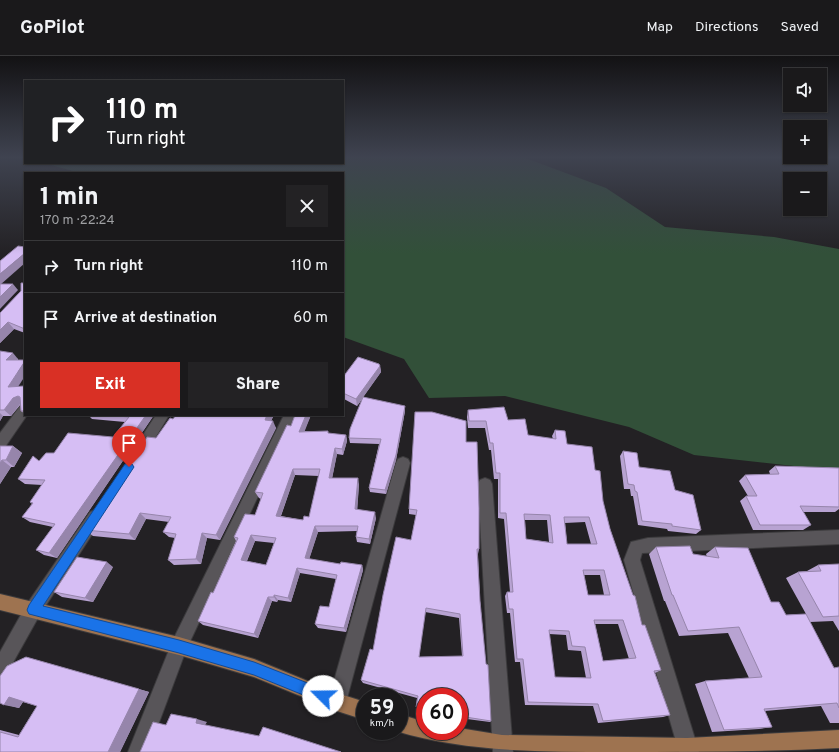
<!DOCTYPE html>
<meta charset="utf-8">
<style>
body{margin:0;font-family:Overpass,sans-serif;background:#232224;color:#f1f3f6;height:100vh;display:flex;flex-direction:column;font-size:15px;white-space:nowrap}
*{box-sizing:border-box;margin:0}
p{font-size:13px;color:#9fa0a3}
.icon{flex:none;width:22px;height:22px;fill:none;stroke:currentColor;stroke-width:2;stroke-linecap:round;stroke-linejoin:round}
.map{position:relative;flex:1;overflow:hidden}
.details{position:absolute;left:24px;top:116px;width:320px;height:244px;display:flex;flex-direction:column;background:#1a191b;border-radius:0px;box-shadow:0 1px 3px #0004,0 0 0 1px #38383a}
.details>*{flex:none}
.guide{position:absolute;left:24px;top:24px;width:320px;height:84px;border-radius:0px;box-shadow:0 1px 3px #0004,0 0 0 1px #38383a;background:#202124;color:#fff;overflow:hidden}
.fabs{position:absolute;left:783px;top:12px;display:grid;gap:8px}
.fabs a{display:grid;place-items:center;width:44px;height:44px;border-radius:0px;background:#1a191b;box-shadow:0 1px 3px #0004,0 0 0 1px #38383a;font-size:20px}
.speed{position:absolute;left:356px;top:632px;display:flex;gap:8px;font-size:20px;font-weight:700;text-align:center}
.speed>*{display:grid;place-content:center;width:52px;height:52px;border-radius:50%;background:#1a191b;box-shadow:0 1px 3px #0004,0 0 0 1px #38383a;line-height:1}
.speed small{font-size:10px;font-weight:400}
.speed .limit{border:6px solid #d22;background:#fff;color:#111}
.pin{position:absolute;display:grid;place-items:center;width:34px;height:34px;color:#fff;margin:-41px -17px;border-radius:50% 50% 50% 0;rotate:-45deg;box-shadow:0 0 4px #0007}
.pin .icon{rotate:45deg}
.me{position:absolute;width:44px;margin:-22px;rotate:292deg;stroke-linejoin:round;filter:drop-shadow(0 0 3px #0008)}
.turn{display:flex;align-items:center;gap:14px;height:84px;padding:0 16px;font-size:18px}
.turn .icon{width:52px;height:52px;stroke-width:2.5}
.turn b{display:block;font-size:28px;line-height:34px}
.round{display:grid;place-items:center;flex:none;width:42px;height:42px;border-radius:0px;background:#232224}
.head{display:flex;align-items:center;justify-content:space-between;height:68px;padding:0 16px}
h1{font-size:24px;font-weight:800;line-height:30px}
.cta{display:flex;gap:8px;margin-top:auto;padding:8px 16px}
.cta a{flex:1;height:46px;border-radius:0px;background:#d93025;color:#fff;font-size:16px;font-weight:800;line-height:46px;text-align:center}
.cta a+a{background:#232224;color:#f1f3f6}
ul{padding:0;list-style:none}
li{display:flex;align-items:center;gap:12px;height:52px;padding:0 16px;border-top:1px solid #38383a}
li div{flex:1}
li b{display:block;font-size:15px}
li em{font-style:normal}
header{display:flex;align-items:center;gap:24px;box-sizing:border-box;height:56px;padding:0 20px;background:#1a191b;border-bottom:1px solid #38383a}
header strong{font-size:19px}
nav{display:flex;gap:22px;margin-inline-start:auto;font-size:14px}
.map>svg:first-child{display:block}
</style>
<header>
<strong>GoPilot</strong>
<nav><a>Map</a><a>Directions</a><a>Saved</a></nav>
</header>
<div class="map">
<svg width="839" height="696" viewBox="0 0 839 696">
<rect width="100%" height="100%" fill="#232124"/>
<polygon fill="#325039" points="343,100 520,100 606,132 665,171 774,181 839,193 839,415 694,399 629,371 505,340 429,342 404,303 343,281 343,117 80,117 44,107 343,107"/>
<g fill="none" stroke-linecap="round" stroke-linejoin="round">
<defs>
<g id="minor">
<polygon points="25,347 25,359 27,359 5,391 0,392 0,377 21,349"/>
<polygon points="156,359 169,359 145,399 140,400 135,399 134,395 135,391"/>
<polygon points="284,359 296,359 186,594 148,696 128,696 173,584"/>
<polygon points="403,401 408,403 410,407 346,646 343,652 337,655 331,652 328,646 396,407 398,403"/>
<polygon points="485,422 490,424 492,428 513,696 493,696 478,428 480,424"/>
<polygon points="95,454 100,456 102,461 100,466 39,560 6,619 0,622 0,596 27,548 90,456"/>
<polygon points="839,474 839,488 642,497 640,504 699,696 679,696 624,504 631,486 648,482"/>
</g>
<g id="major">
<polygon points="0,538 179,581 254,603 337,637 365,646 365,664 337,655 254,621 179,599 0,554"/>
<path d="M399,658L425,666V675H459V672L502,679L687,682L839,674V692C764,696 690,696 615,696C542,696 465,696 396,675H399Z"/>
</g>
</defs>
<use href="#minor" stroke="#3c3b3d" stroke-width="2"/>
<use href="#major" stroke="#3c3b3d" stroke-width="2"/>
<use href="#minor" fill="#585559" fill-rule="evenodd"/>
<use href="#major" fill="#9e7350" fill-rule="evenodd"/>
</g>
<g fill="#b8a3d2" fill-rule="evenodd">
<polygon points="25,227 25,277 14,273 0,287 0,257 21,235"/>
<polygon points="0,295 18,303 18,331 25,330 25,358 21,355 21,348 11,360 3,360 0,365"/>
<polygon points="380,310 381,316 363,341 405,355 396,404 386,438 370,436 369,432 379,388 350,387 349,382 363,342 357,350 344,343 343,345 343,321"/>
<path d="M468,354L508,364L528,379L553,383L552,380L555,374L567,388L595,414L610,473L642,569L661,614L655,617L670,659L663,661L598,667L593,650L525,649L520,606H515L510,557H507L505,540L507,536H510L504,463L498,462V423H494L491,394H489L485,372H468L467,361ZM525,464H547L549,486L526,483ZM585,466L591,488H567L565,467ZM584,519H600L604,539H588ZM595,568H618L629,603L603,605ZM549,578L566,579L568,594L581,595L586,622L555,621Z"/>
<polygon points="26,359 39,359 38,361 28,361"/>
<polygon points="88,359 154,359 57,502 44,499 36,494 53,471 30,466 22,461 32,448 30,446 42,429 25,428 18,423 39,405 54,397 113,381 125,366 92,363"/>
<polygon points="274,359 271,365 276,372 220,484 207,482 201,508 174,509 168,504 175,482 169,481 163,476 169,466 146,463 135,484 93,480 85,474 156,382 173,363"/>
<path d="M295,359H311L304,375L346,379L347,385L343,399L337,398L332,422L359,428L357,453L376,462L370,488L357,486L356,481L357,475L318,476L309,503L340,508L362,509L363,514L346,576L318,572L315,568L329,551L336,523L300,517L291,546L278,544L277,546L272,545L258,582L203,569L198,565L213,537L236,485L234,481L255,459L261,443L259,442L255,436L291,370ZM295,419L319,420L309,461L303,464L281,460ZM255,485L274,487L266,509L247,505Z"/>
<path d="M466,386L479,493L478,498L480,545L491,665L490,666L459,662V641H425V655L416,653L417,642L363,627L361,624L373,594L411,484L416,459L409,458V453ZM425,556L459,562L462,600L419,601Z"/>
<polygon points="0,390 13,390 22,397 14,411 11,411 0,428"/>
<polygon points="623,395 639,411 675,434 701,474 696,478 668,475 667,473 638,469 633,440 631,440 630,433 624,433 620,400"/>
<polygon points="775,410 839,412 839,453 835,456 803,456 811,469 803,474 753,474 740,445 746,440 748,440 739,425 745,419 770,418 769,415"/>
<polygon points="656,491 693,498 707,501 706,498 715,491 771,546 786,559 806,558 786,522 798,516 807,515 818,509 839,508 839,575 833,565 810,566 834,612 839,611 839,667 830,667 821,650 765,655 772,671 759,673 712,676 695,628 705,625 749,622 728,577 679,580 665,545 664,545 649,498"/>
<polygon points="113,511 93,546 62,541 54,536"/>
<polygon points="26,601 149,636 120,696 0,696 0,674 19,679 37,650 23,646 19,652 0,647 0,620 7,610"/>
</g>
<g fill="#9685ab">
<polygon points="25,197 25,207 0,229 0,218"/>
<polygon points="13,228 18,234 0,253 0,241"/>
<polygon points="8,266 14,273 0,287 0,274"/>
<polygon points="13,297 18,303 12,310 6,304"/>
<polygon points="25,305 25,320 14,337 8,331"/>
<polygon points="380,310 381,316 357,350 356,343"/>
<polygon points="18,340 24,346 20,348 11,360 4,354 13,342"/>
<polygon points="405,350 405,355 396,404 386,438 385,434"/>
<polygon points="0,357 3,360 0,365"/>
<polygon points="146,359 154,359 57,502 49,497"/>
<polygon points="267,359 274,359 268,370 265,364"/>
<polygon points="306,359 311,359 302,382 299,376"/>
<polygon points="273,365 276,372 220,484 216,479"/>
<polygon points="346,379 347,385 343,399 342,393"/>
<polygon points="13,390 22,397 14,411 6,404"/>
<polygon points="335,392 337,398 331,428 329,422"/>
<polygon points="2,404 11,411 0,428 0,407"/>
<polygon points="293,413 295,419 279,465 276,460"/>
<polygon points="358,422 359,428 357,459 355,453"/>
<polygon points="375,456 376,462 370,488 369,483"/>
<polygon points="140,457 146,463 135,484 129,478"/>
<polygon points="315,470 318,476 308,507 305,502"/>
<polygon points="202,477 207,482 201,508 196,503"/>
<polygon points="251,479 255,485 245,509 241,504"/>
<polygon points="107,506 113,511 93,546 85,542"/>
<polygon points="362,509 363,514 346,576 344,572"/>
<polygon points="297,512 300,517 291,546 288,542"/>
<polygon points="274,539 278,544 277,546 274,541"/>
<polygon points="268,541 272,545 258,582 254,578"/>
<polygon points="139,633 149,636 120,696 108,696"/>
<polygon points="9,641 24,644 19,652 4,649"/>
<polygon points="197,663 207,666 205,669 196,667"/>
</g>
<g fill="#d6bef4" stroke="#9685ab" fill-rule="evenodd">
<polygon points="18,190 25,191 25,197 0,218 0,205"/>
<polygon points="21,227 25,227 25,273 8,266 0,274 0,257 21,235"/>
<polygon points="0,228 13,228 0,241"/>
<polygon points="0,295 13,297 6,304 25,304 25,305 8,331 25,330 25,355 21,355 20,341 18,340 13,342 4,354 0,354"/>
<polygon points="358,301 379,308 380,310 356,343 343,337 343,321"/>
<polygon points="363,341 405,350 396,399 385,434 369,432 381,383 349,382 350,373"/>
<path d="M504,351L508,364L525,363L528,379L556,383L555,374L565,375L567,388L592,391L595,414L600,415L603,445L610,473L633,539L635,540L642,569H645L661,614L654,615L670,659L603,665L598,648L528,646L523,603H517L513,553H509L507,536H513L506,457H500V417H496L493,387H490L486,365H469L468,354ZM524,458L550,459L553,487L526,483ZM564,461H589L597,488H567ZM583,514H604L610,539H588ZM594,564H623L636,602L603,605ZM549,574L569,575L572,590L585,591L591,622L555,621Z"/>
<path d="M415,356H432L466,365V386H477L479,452V493H477L480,545L486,608L488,609L491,665L459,660V641H425V653L416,651L418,640L361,624L370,593L373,594L383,539L396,481L411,484L417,454L409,453ZM426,552L460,558L463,600L419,601Z"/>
<polygon points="108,359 146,359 49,497 36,494 55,468 22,461 33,447 30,446 45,424 18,423 33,400 39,405 46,397 54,397 68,377 113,381 129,361"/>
<polygon points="176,359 267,359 265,364 273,365 216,479 202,477 196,503 168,504 176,478 163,476 171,461 140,457 129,478 85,474 147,381 156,382 170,362 173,363"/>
<path d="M295,359H306L299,376L328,375V377L346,379L342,393L335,392L329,422H358L355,453L375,456L369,483L356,481L358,470H315L305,502L340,508L341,506L362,509L344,572L315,568L320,550L329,551L337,519L297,512L288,542L274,539V541H268L254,578L198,565L211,536L213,537L238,482L234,481L245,458L255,459L263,437L255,436L287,369L291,370ZM293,413H320L309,461L304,460L303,464L276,460ZM251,479L276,482L266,509L241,504Z"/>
<polygon points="0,390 13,390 6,404 2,404 0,407"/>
<polygon points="623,395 637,397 639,411 670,415 675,434 693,439 701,474 672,470 672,468 642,465 637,436 635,435 634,429 628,428"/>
<polygon points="775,410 839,412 839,451 800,450 811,469 760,469 746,440 757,440 745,419 779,418"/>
<polygon points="690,490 693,498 719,502 715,491 748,492 771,546 779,546 786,559 806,558 834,612 839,611 839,652 837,647 764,653 772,671 724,674 705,625 762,621 739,571 688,575 673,539 672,539 656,491"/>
<polygon points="77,501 107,506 85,542 54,536"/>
<polygon points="839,508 839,560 823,561 798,516 821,515 818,509"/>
<polygon points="26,601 139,633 108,696 0,696 0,676 18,681 37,650 9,641 4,649 0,647 0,620 7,610"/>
<polygon points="171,658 197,663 196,667 259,680 263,671 341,696 140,696 153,666 166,669"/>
</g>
<linearGradient id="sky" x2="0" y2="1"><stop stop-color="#131214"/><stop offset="0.51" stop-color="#3f4350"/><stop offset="1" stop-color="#3f4350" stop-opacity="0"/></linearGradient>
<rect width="839" height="198" fill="url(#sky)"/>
<polygon fill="#1a73e8" stroke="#114b97" points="129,407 132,408 134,411 132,414 43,550 179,584 254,606 328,635 330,640 328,645 323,647 254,619 179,597 29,558 27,554 29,549 125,408"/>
</svg>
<div class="fabs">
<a><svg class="icon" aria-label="sound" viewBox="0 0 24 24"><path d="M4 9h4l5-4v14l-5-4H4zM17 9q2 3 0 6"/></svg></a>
<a>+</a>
<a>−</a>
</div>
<div class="speed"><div>59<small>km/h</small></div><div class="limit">60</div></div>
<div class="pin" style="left:129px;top:411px;background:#d93025"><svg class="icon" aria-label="arrive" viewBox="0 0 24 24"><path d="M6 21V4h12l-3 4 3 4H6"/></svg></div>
<svg class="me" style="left:323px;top:640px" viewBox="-20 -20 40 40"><circle r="19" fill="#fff"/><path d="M0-13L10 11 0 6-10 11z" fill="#1a73e8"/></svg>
<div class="guide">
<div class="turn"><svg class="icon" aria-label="right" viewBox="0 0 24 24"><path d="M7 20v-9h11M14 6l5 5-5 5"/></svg><div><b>110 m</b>Turn right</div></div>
</div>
<section class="details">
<div class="head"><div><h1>1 min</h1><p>170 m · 22:24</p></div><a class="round"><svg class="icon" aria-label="close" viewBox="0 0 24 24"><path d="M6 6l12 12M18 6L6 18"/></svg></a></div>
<ul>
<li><svg class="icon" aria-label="right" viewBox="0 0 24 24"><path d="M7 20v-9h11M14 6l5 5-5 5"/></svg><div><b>Turn right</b></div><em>110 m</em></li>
<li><svg class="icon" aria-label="arrive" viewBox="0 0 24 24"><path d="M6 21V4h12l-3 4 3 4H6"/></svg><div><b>Arrive at destination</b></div><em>60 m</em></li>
</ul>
<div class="cta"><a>Exit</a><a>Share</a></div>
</section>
</div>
